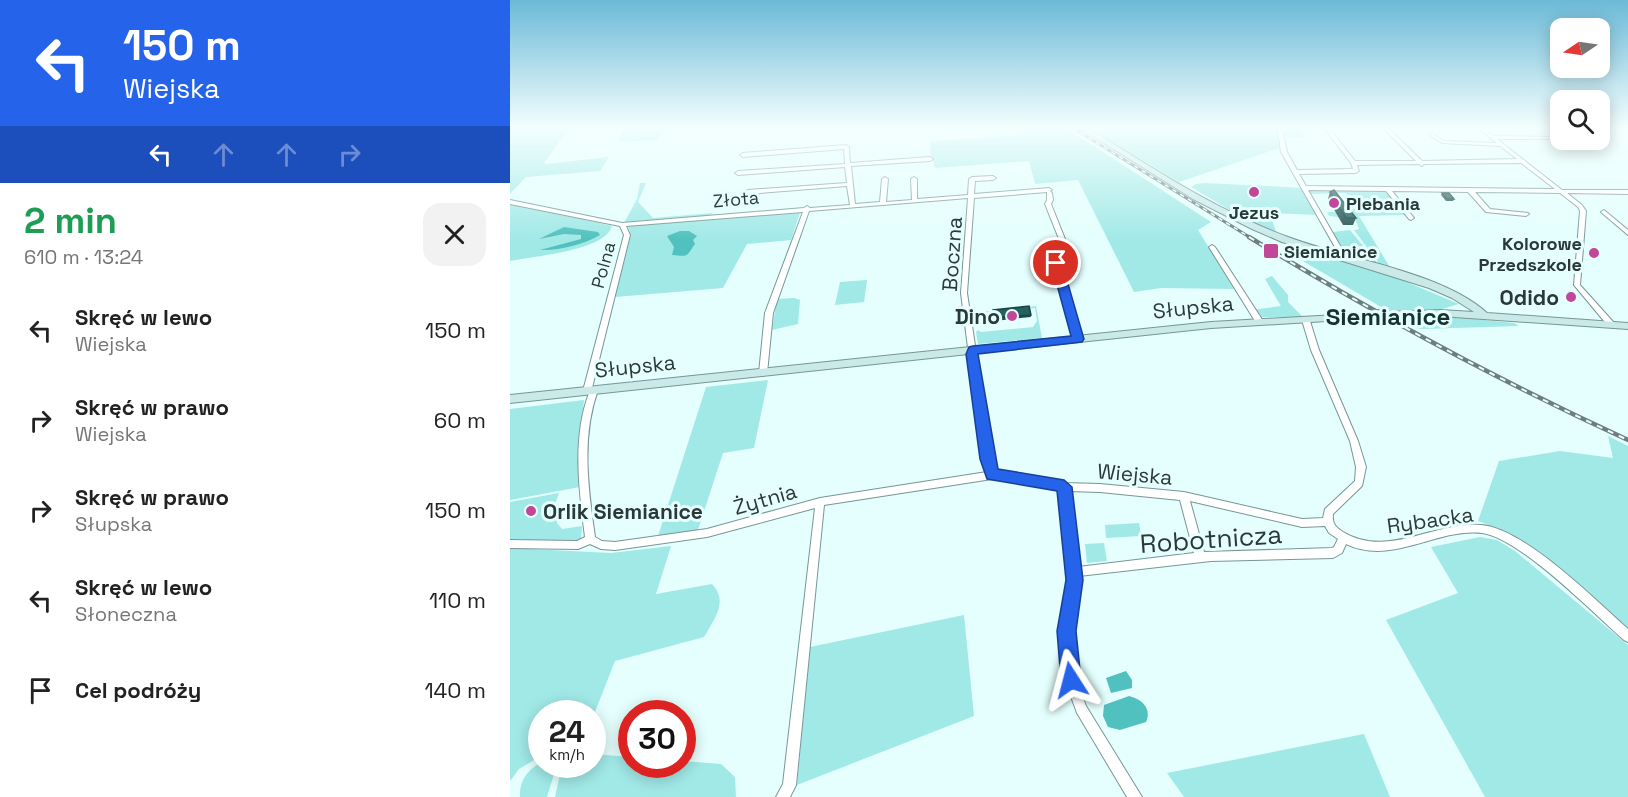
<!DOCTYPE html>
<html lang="pl">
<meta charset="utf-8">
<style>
body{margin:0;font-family:"Space Grotesk",sans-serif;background:#f2f2f2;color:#222;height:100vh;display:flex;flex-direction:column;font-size:22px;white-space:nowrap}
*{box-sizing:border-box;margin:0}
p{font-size:20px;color:#767676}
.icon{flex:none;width:33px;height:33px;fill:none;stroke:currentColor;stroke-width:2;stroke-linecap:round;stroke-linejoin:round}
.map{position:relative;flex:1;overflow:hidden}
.side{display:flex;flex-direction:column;background:#fff;width:510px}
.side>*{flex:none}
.top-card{background:#2563eb;color:#fff;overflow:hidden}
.needle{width:39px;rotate:257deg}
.controls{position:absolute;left:1040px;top:18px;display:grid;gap:12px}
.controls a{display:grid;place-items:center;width:60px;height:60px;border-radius:12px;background:#fff;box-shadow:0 3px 15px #0003;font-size:30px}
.speed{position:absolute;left:18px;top:700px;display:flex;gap:12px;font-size:30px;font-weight:700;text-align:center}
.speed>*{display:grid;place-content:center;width:78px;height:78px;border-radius:50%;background:#fff;box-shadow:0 3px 15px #0003;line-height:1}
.speed small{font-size:15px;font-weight:400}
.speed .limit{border:9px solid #d22;background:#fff;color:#111}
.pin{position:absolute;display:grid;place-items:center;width:51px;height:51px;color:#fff;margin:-26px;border:3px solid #fff;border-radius:50%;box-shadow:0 2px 6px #0007}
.me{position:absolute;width:66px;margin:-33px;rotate:351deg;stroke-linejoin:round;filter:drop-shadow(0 0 4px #0008)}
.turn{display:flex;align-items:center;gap:21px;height:126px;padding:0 24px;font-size:27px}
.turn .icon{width:78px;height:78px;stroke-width:2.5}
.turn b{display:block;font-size:42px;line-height:51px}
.lanes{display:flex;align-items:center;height:57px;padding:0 24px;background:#0003;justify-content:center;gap:30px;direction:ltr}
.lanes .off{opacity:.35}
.round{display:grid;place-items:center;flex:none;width:63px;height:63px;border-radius:18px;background:#f2f2f2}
.overview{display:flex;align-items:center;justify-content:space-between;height:102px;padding:0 24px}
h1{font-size:36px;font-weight:700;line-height:45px;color:#1e9e55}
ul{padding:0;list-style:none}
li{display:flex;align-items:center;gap:18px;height:90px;padding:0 24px}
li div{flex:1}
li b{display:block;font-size:22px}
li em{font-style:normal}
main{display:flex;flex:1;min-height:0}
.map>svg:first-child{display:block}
</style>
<main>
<section class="side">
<div class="top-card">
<div class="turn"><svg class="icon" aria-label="left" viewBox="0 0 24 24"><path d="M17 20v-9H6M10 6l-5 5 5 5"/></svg><div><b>150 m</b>Wiejska</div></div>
<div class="lanes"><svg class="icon" aria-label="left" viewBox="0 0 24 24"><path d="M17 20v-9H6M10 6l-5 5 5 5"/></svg><svg class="icon off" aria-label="ahead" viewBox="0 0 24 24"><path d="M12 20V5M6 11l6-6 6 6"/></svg><svg class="icon off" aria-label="ahead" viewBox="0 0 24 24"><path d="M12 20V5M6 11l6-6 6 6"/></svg><svg class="icon off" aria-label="right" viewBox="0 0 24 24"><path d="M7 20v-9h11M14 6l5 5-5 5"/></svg></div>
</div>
<div class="overview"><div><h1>2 min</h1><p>610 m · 13:24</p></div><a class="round"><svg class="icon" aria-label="close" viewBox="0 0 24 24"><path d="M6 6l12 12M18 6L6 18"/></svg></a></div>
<ul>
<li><svg class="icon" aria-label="left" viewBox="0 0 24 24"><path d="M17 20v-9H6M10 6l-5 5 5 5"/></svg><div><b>Skręć w lewo</b><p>Wiejska</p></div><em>150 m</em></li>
<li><svg class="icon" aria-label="right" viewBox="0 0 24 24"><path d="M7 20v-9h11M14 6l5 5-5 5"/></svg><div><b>Skręć w prawo</b><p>Wiejska</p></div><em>60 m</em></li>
<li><svg class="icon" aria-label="right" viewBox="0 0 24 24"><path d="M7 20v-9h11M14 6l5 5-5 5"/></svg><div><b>Skręć w prawo</b><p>Słupska</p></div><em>150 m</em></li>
<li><svg class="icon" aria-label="left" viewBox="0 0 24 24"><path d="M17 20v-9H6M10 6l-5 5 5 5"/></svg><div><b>Skręć w lewo</b><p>Słoneczna</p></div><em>110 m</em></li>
<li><svg class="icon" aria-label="arrive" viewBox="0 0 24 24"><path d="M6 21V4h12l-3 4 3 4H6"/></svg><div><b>Cel podróży</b></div><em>140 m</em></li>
</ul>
</section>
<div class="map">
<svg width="1118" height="797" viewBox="0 0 1118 797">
<rect width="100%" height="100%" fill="#e4fffd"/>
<g fill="#a1e9e7">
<polygon points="0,128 59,128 34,163 36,164 99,157 90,171 16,177 0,194"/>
<polygon points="114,128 154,128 148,140 108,142"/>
<polygon points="512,128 556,128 701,222 688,230 724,289 651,288 624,292 568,180 525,184 519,161 425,168 420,151 421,141 513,135"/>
<polygon points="579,128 789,128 795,137 771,137 772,147 669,182"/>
<polygon points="130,183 136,183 128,202 143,218 202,213 201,216 113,225 127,199"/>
<polygon points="695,183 795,188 811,215 760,213 766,232 740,222 681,187 686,184"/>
<polygon points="802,189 805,193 803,189 876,190 894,215 849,216 881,269 871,266 844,230 849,229 845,219 819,216 817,212 839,212 838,209 845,209 836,193 801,194 799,191"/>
<path d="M0,203L102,226C95,251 24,256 0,261Z"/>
<polygon points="291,210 281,240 237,244 213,288 105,297 121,235 118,226"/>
<polygon points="840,230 869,265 837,254 822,232"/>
<polygon points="804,250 868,270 949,304 932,309 878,311 786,257"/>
<polygon points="762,276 778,295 778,302 793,317 748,317 743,310 771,306 755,279"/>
<polygon points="357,280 354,302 325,305 330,282"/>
<polygon points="284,298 290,300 288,324 262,330 267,299"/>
<polygon points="526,306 532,338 468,344 466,332 468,330 471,332 523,327 527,321 525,308 473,314 467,317 468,325 465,325 461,323 459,313"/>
<polygon points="896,316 933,316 1004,323 1009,326 913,329 891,326 879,318"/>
<polygon points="258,380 244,448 213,453 188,530 148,536 196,387"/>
<polygon points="74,400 68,460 70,487 0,500 0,409"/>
<polygon points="1098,436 1118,446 1118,632 999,533 968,521 989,461 1050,451 1103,458"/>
<polygon points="49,493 39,521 48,519 47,523 52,529 72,526 71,538 63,542 0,539 0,502"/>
<polygon points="629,523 631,536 596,538 595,525"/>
<polygon points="970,537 987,540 1005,551 1118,645 1118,797 975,797 876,620 948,593 921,547"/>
<polygon points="594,543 597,561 577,563 575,544"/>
<path d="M161,546L146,594L202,584C219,602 204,619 194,637L105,661L83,717L82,714H32L31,756L9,769L0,781V548L101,553Z"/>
<polygon points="454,615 464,716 287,785 300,647"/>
<polygon points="854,734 880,797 674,797 657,773"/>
<polygon points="83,754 121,757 122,765 172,765 173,761 211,764 225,777 226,797 45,797 52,765 82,765"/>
<path d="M31,763L43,765L45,771L37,797H10C9,781 18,769 31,763Z"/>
</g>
<g fill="#50c1be">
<path d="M54,227L88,232L90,235C75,244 48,251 30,250L71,239V235L54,234L29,239Z"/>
<path d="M170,231H179L187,236L183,240L185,244C176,256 180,257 162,255L164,247L157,236Z"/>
<polygon points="616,671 622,680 622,688 601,693 596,678"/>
<path d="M619,696C632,699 642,709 636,722L610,730L598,727L593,716L594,705Z"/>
</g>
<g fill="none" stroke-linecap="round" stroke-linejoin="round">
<defs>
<g id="street">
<path d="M768,128H772L777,152L787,170L843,169L841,163L814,128H819L845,161H906L873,128H878L912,161L1007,159L990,146L932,143L921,136V134H923L933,141L987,143L968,128H973L983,136L1050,137V139H987L1052,190H1118V194L1057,193L1072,205L1076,211L1070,285L1106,325L1105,327H1099L1064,285L1070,211L1068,207L1050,193L965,192L980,209L1018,213L1019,214L1016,216L976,212L958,192L882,191L904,218L901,220L899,219L876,191L798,190L836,256L833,258L830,256L771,152ZM1011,163L1045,189L796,186L789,174L846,173L849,171L847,165L909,164L912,166L914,164Z"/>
<path d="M336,145L339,147L340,163L420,157L423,159L420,161L341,166L345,204L370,202L372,179L375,177L378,179L376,202L402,200L401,179L404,177L407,179V199L458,195L459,179L462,177L483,176L486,178L483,180L465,181L464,194L539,188L542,190L540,191L542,193L543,200L541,204L557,244L549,263L572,339L568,341L564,339L543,263L551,244L535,204L537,200V192L464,198L457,293L482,457L486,471L504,472L554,483L590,484L674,492L792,519L813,518L815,509L845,481L846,467L840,441L801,350L792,320L793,318H799L809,350L848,441L856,467L852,486L823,514C822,523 825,527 833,532C878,559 924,521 971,525C1014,528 1085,600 1118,629V642L1114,640C1083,613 1010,538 972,533C926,528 882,566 836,544L832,553L823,558L701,561L569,576V581L562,631L567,680L576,706L632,797H617L567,713L555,680L550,631L559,581L550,490L504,480L482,479L314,505L286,785L280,797H266L273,784L305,508L197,537L105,550L91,549L80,544L68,549L0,548V540L67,541L75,537C69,490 62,438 79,393H74L73,391L114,235L110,226L0,204V200L112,223L294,208L297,206L300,208L340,205L337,186L238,194L235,192L238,190L337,183L335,167L228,175L225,173L228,171L335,164L334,149L233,157L230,155L233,153ZM458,198L451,293L472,457L477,472L310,498L197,529L105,542L92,541L85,537C78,488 71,437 88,390L87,388H82L120,235L116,226L293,212L255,313L249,373L253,376L257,373L263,313L299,211ZM559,491L590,492L670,500L684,553L568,567ZM680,501L792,527L815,526L819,533L828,539L824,547L822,548L694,552Z"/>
<polygon points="1094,210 1118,230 1118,235 1092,213 1091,212"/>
<polygon points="702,245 705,247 753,321 752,323 749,323 745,321 699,247"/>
</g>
<g id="secondary">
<path d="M570,128H578C643,168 707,211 778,237C836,259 932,272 977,313L1118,323V329L930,316L870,317L869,315L874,312L930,310L964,312L942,298L919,288L772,242L742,229L683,199Z"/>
<polygon points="862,313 866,314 867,316 866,318 701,328 0,403 0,395 701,322"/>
</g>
</defs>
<use href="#street" stroke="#779695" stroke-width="2"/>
<use href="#secondary" stroke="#779695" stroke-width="2"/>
<use href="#street" fill="#fff" fill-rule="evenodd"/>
<use href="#secondary" fill="#c9eae9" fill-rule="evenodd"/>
<defs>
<polyline id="rail-far1" points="563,128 741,238"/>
<path id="rail" d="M739,237C862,312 987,380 1118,440"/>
</defs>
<use href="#rail-far1" stroke="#6c7e7e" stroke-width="3"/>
<use href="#rail" stroke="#6c7e7e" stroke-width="4.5"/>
<use href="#rail-far1" stroke="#e4fffd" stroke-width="1.5" stroke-dasharray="4.5" stroke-linecap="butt"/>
<use href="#rail" stroke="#e4fffd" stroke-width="2" stroke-dasharray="6" stroke-linecap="butt"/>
<defs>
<polyline id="secondary-bridge" points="862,316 874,315"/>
</defs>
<use href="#secondary-bridge" stroke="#779695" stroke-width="13" stroke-linecap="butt"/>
<use href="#secondary-bridge" stroke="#c9eae9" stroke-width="10"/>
</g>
<g fill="#205352">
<polygon points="820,192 846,218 843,225 833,225 818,199"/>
<polygon points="932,193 944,199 943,201 936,201 931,195"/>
<polygon points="519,306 521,317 484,321 483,310"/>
</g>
<g fill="#25615f" stroke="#1a4442" stroke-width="1.5">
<polygon points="824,190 846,218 836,218 820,192"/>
<polygon points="932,193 939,193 944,199 937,199"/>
<polygon points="519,306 521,315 484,318 483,310"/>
</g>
<linearGradient id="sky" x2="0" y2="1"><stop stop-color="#6bb9d7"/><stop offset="0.53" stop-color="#f3fffe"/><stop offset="1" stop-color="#f3fffe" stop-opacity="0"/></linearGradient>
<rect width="1118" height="240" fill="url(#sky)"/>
<polygon fill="#2563eb" stroke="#184099" stroke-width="1.5" points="546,260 552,263 574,339 572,342 468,354 488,469 554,480 562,487 573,580 566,631 571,680 568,687 561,690 554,687 551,680 547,631 556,580 547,491 477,479 470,459 456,354 459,347 463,346 561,336 541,263"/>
<g fill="#c14798" stroke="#e4fffd" stroke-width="2">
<circle cx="744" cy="192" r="6"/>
<circle cx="824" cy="203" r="6"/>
<rect x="753" y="243" width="16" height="16" rx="3"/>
<circle cx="1084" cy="253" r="6"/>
<circle cx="1061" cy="297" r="6"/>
<circle cx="502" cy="316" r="6"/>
<circle cx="21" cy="511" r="6"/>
</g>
<g text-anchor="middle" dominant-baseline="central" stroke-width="6" stroke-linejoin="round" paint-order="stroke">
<g font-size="18" fill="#2b3838" stroke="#e4fffd">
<text transform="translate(226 199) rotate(-5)">Złota</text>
<text transform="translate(93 265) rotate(-75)">Polna</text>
</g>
<g font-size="18" font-weight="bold" fill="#2b3838" stroke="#e4fffd" text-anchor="start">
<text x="836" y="203">Plebania</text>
<text x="744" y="212" text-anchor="middle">Jezus</text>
<text x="1072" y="243" text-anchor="end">Kolorowe<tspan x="1072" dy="21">Przedszkole</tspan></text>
<text x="774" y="251">Siemianice</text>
</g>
<g font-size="21" fill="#2b3838" stroke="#e4fffd">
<text transform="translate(442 254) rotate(-86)">Boczna</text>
<text transform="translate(683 307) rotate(-6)">Słupska</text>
<text transform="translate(125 366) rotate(-6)">Słupska</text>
<text transform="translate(625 474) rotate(5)">Wiejska</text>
<text transform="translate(255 499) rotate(-16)">Żytnia</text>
<text transform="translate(920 520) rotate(-8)">Rybacka</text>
</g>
<g font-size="21" font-weight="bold" fill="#2b3838" stroke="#e4fffd" text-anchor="end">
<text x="1049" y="297">Odido</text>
<text x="490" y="316">Dino</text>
<text x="33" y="511" text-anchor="start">Orlik Siemianice</text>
</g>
<g font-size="24" font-weight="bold" fill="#153231" stroke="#e4fffd">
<text x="878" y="316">Siemianice</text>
</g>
<g font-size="26" fill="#2b3838" stroke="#e4fffd">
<text transform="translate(701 539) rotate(-4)">Robotnicza</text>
</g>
</g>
</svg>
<div class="controls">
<a><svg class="needle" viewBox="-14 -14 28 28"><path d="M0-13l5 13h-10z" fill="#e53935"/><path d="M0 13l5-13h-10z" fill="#767676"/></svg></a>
<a><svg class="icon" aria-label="search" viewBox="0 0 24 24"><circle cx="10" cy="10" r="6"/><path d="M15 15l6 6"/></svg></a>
</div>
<div class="speed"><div>24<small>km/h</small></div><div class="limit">30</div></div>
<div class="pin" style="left:546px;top:263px;background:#d93025"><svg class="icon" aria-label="arrive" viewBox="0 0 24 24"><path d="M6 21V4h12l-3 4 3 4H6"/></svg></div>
<svg class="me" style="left:561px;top:680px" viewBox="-20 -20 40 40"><path d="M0-17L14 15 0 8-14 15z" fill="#2563eb" stroke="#fff" stroke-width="4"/></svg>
</div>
</main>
